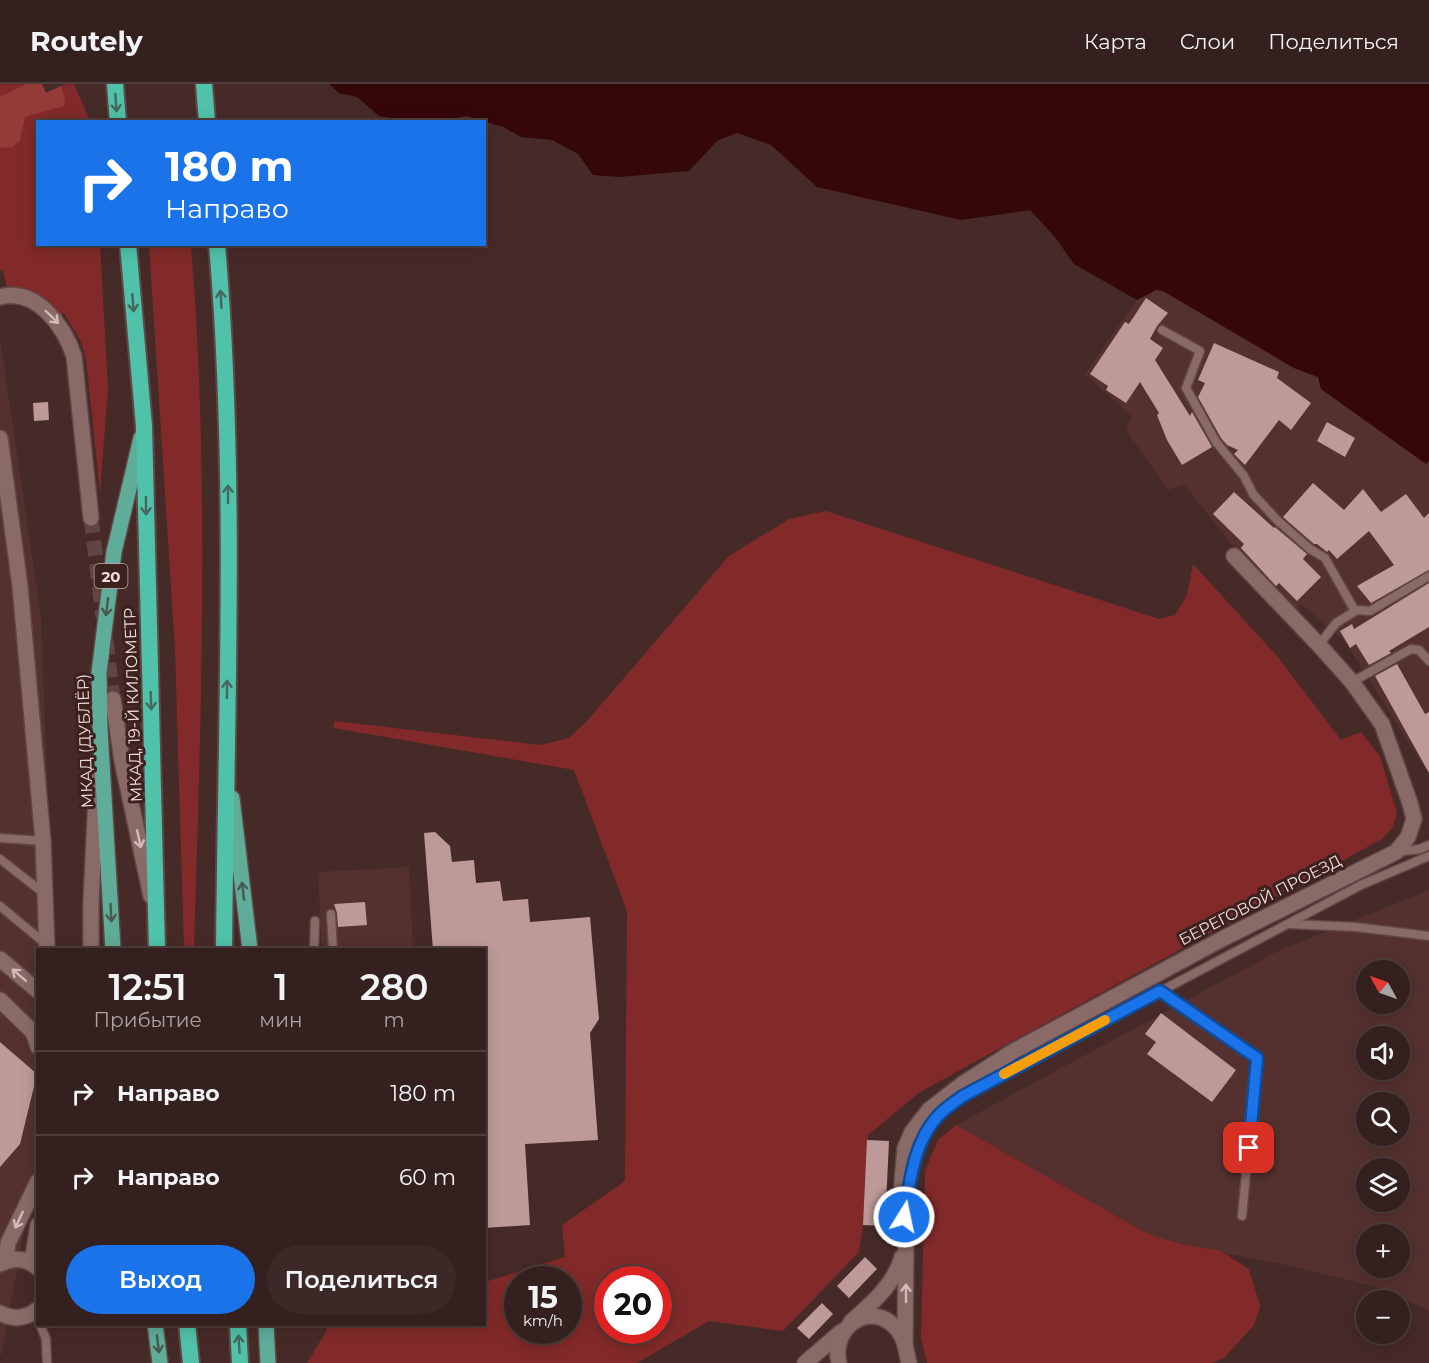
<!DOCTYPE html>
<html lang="ru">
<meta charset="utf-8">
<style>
body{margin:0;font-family:Montserrat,sans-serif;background:#3c2827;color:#f1f3f6;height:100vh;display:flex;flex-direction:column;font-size:22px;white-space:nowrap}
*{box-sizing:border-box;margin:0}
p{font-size:20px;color:#a9a3a4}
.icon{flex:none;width:33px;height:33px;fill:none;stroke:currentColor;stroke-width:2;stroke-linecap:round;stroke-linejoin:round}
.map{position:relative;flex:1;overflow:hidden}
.side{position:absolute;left:36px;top:864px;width:450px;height:378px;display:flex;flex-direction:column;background:#34201e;border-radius:0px;box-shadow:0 3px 15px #0003,0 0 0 2px #4e3e3c}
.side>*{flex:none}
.guide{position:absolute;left:36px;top:36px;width:450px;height:126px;border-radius:0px;box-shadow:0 3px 15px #0003,0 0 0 2px #4e3e3c;background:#1a73e8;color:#fff;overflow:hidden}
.needle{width:39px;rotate:310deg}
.buttons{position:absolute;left:1356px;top:876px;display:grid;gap:12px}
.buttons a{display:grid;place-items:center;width:54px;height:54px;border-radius:50%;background:#34201e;box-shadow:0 3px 15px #0003,0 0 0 2px #4e3e3c;font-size:30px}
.speed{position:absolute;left:504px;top:1182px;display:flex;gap:12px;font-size:30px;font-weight:700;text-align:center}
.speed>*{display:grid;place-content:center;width:78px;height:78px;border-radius:50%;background:#34201e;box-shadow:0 3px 15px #0003,0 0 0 2px #4e3e3c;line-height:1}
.speed small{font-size:15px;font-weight:400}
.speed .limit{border:9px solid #d22;background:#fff;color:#111}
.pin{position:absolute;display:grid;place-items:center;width:51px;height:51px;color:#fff;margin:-26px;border-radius:12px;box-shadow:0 3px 9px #0006}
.me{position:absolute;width:66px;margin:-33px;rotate:10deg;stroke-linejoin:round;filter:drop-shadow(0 0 4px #0008)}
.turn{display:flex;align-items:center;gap:21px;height:126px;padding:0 30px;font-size:27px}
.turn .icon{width:78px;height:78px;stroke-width:2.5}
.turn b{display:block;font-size:42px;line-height:51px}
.eta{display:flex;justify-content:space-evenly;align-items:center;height:102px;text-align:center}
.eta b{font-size:36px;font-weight:600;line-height:42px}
.action{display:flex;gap:12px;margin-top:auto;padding:12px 30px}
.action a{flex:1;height:69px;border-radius:36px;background:#1a73e8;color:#fff;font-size:24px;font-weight:600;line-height:69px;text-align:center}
.action a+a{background:#3c2827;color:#f1f3f6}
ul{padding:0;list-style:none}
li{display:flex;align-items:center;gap:18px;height:84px;padding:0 30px;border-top:2px solid #4e3e3c}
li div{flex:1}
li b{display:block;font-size:22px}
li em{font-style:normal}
header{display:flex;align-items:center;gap:36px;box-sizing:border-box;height:84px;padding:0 30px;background:#34201e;border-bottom:2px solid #4e3e3c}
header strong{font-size:28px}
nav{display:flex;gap:33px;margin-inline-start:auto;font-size:21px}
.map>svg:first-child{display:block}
</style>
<header>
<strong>Routely</strong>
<nav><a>Карта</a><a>Слои</a><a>Поделиться</a></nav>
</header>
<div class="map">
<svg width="1429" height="1279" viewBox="0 0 1429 1279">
<rect width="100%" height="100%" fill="#462a28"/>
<g fill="#54312e" fill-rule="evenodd">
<polygon points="1156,206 1163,207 1294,284 1318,294 1321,305 1426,379 1429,377 1429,691 1345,557 1301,520 1294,527 1260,496 1184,400 1168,406 1126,346 1131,332 1085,290 1137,216"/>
<polygon points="0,255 41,533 53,865 38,866 37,1076 2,1268 0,1272"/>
<polygon points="409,783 413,865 322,865 318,788"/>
<path d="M1429,806V1227L1381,1204L1286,1181L1185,1161L1148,1150L956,1041L1276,868ZM1366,886H1400V920H1366ZM1366,952H1400V986H1366ZM1366,1018H1400V1052H1366ZM1366,1084H1400V1118H1366ZM1366,1150H1400V1184H1366Z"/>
</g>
<g fill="#822a29" fill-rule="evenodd">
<polygon points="0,0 42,0 46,9 66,0 74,0 90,37 38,38 38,160 100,161 108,303 100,409 86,274 80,256 64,229 60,231 29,209 7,203 3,186 0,186"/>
<path d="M149,161H191C210,395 201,630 194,865H184L175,565Z"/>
<path d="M826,427L1159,535L1175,531L1187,511L1193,480L1277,572L1341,656L1361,648L1380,672L1397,729L1393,743L1382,755L920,1008L868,1051L863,1141L859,1168L783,1247L709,1237L637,1279H307L327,1246L326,1241L484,1240L485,1198L565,1173L562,1141L625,1097L627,827L574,686L334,644V637L540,661L569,654L587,637L729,472L789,435ZM518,1196H568V1246H518ZM608,1196H658V1246H608Z"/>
<polygon points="956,1041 1148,1150 1185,1161 1221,1167 1249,1185 1260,1222 1254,1241 1224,1274 1212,1279 927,1279 921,1255 925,1087 938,1056"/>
</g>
<polygon fill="#953b38" points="26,0 42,0 46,9 61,2 65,16 64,22 25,33 20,57 12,63 0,64 0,13"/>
<polygon fill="#350708" points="329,0 1429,0 1429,377 1426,380 1321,305 1318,293 1294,284 1163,207 1156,206 1137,216 1074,180 1055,153 1030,126 961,136 817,103 771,61 737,49 717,57 689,87 619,93 593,91 578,70 552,56 521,53 503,43 467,32 438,37 415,38 379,32 357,13 339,9"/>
<g fill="#bd9a97">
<polygon points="1146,214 1168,229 1157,242 1150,255 1163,264 1155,276 1190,332 1192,328 1212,363 1182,381 1167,356 1157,331 1159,329 1140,298 1126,319 1106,306 1108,302 1090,290 1125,238 1129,240"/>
<polygon points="1214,259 1279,288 1277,294 1311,319 1291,346 1279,336 1245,381 1234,370 1238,366 1227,361 1221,354 1198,313 1205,299 1198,296"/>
<polygon points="48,318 49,336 34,337 33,319"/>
<polygon points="1327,338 1355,354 1345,373 1317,357"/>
<polygon points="1313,399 1344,426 1363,405 1381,428 1406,410 1424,434 1429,429 1429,486 1371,519 1357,502 1394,481 1369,447 1337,475 1329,466 1327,468 1317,460 1314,460 1283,433"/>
<polygon points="1234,408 1274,444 1275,443 1307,470 1303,475 1321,493 1297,517 1279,499 1276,502 1241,464 1244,460 1213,430"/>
<polygon points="1429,499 1429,543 1389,567 1391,569 1369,581 1356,560 1350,564 1340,547 1352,540 1354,545"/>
<polygon points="1397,580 1425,630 1429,628 1429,689 1375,592"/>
<polygon points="435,748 450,762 452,778 474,776 476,799 500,797 503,817 528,815 530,838 590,833 599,935 590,949 598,1056 525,1060 530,1141 484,1144 484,866 433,866 424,749"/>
<polygon points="365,818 367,841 338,843 337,829 334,820"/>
<polygon points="1161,929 1236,986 1212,1018 1147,970 1156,958 1145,950"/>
<polygon points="0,958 37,990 20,1060 0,1083"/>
<polygon points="867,1056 889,1057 885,1142 863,1141"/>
<polygon points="865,1173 877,1185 849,1214 837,1202"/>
<polygon points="822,1219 833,1230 809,1255 797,1244"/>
</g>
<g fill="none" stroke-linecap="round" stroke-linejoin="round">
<g stroke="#604543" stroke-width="15" stroke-dasharray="15 8" stroke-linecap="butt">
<polyline points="91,434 103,533"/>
<polyline points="106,556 113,615"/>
</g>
<defs>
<g id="service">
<polyline points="1162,246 1200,267 1186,304 1216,358 1244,392 1253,410 1277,436 1310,465 1325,474 1355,527"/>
<polyline points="1319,561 1336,539 1357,526 1370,527 1429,492"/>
<polyline points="1352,598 1411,565 1419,566 1429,577"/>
<polyline points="0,754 43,757"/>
<polyline points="1396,768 1420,765 1429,761"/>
<polyline points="0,775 46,811"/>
<polyline points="0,822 47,861"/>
<polyline points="331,830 333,866"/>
<polyline points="1289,840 1356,843 1429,852"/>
<polyline points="314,866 315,837"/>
<polyline points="1160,907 1257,974 1242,1132"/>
<path d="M907,1115C912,1086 917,1055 938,1032C945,1025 955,1018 963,1012L1361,801L1429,772"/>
<polyline points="40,1240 46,1255 47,1279"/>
</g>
<g id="minor">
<path d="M0,213C36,203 64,242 74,272L91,434"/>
<polyline points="0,354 20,502 43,757 47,866"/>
<polyline points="113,615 122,677 151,812"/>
<polyline points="91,866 91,818 97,693"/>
<polyline points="0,875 38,907"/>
<polyline points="0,916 33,948 38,963"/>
<polyline points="6,1177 8,1159 38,1097"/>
<polyline points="32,1179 38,1141"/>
<path d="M0,1180C13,1173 26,1174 38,1184"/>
<path d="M0,1229C13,1236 26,1235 38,1225"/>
<path d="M851,1238C871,1220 895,1200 902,1173"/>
<polyline points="905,1260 906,1158 901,1110 905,1064 912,1048 929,1026 964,999 1012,968 1224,854 1396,768 1408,753 1414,735 1410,719 1382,640 1352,598 1319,561 1234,472"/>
</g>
<g id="tertiary">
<polyline points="805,1279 841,1248"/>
<path d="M839,1279C830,1244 870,1215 896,1244C905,1253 906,1267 909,1279"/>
</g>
<g id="primary">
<polyline points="232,714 250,866"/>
<polyline points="113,866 100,645 99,589 114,468 141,354"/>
<polyline points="155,1240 160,1279"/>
<polyline points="266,1240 268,1279"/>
</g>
<g id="trunk">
<polyline points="115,0 118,38"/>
<polyline points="204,0 207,38"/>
<polyline points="128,160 144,342 157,866"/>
<path d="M217,160C237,395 226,631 224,866"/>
<polyline points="187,1240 191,1279"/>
<polyline points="238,1240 240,1279"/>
</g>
</defs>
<use href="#service" stroke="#5f4746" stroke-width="11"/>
<use href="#minor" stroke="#5f4746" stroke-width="18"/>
<use href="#tertiary" stroke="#5f4746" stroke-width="18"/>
<use href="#primary" stroke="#5f4746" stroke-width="18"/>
<use href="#trunk" stroke="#5f4746" stroke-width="20"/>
<use href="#service" stroke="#8a6a66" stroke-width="8"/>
<use href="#minor" stroke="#8a6a66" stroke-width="15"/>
<use href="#tertiary" stroke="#8a6a66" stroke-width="15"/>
<use href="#primary" stroke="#5fac98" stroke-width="15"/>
<use href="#trunk" stroke="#50c2a9" stroke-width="16"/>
</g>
<defs><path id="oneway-shaft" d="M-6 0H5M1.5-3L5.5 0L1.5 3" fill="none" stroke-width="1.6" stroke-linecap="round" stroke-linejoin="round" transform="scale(1.5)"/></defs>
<g stroke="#45695d">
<use href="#oneway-shaft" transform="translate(116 19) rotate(86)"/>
<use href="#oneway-shaft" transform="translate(221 215) rotate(-93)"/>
<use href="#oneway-shaft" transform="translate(133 219) rotate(85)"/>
<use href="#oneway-shaft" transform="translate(228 410) rotate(-90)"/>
<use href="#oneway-shaft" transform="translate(146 422) rotate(89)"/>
<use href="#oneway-shaft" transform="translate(227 605) rotate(-89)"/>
<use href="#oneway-shaft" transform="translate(151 617) rotate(88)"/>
<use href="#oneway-shaft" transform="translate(239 1260) rotate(-94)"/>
</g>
<g stroke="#d2bbb9">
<use href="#oneway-shaft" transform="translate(52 233) rotate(44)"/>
<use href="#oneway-shaft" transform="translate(139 755) rotate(78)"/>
<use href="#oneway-shaft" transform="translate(19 891) rotate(-140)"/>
<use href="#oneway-shaft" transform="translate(19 1136) rotate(115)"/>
<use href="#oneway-shaft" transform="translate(906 1209) rotate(-90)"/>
</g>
<g stroke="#4a594f">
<use href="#oneway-shaft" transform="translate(107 523) rotate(97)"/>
<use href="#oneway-shaft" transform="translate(243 807) rotate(-97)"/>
<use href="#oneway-shaft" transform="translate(111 829) rotate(87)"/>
<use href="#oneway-shaft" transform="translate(158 1260) rotate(83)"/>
</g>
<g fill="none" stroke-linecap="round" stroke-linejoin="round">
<defs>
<path id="route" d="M904,1133C910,1099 913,1059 938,1032C945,1024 955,1018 963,1012L1160,907L1257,974L1249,1064"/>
</defs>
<use href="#route" stroke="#114b97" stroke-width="15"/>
<use href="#route" stroke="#1a73e8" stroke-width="10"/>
<polyline stroke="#f59e0b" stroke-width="10" points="1004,990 1105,936"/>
</g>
<g text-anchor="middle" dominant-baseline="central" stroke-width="6" stroke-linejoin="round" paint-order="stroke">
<rect fill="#3c211f" stroke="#bba5a3" stroke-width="1.5" x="94.5" y="480" width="33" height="24" rx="4.5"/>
<g font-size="15" font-weight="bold" fill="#f1dedc">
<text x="111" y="492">20</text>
</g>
<g font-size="16" fill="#f1dedc" stroke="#3c211f">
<text transform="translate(133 621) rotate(-92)">МКАД, 19-Й КИЛОМЕТР</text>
<text transform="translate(85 657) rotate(-92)">МКАД (ДУБЛЁР)</text>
<text transform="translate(1260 816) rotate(-27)">БЕРЕГОВОЙ ПРОЕЗД</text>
</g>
</g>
</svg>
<div class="buttons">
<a><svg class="needle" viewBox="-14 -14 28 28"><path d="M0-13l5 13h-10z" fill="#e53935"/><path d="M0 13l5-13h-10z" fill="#a9a3a4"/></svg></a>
<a><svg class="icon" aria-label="sound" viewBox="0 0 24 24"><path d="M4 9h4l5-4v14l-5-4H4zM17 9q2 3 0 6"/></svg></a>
<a><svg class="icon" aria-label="search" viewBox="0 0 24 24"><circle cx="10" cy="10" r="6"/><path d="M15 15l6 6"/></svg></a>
<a><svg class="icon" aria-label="layers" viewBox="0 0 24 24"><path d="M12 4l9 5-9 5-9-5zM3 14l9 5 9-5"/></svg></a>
<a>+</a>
<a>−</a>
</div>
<div class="speed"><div>15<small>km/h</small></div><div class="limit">20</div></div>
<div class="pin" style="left:1249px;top:1064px;background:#d93025"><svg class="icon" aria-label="arrive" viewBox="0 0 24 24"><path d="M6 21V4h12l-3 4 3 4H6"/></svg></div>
<svg class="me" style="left:904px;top:1133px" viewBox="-20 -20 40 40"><circle r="17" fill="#1a73e8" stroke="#fff" stroke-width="3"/><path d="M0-11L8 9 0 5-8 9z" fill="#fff"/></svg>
<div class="guide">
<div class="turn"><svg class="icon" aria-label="right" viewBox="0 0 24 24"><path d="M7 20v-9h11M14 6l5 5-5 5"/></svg><div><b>180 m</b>Направо</div></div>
</div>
<section class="side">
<div class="eta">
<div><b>12:51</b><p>Прибытие</p></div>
<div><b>1</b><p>мин</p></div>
<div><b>280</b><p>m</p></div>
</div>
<ul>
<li><svg class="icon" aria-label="right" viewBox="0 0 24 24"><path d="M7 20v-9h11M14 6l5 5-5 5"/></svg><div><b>Направо</b></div><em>180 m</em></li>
<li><svg class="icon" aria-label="right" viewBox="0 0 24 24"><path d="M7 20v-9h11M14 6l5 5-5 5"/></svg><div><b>Направо</b></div><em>60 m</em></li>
</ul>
<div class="action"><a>Выход</a><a>Поделиться</a></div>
</section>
</div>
